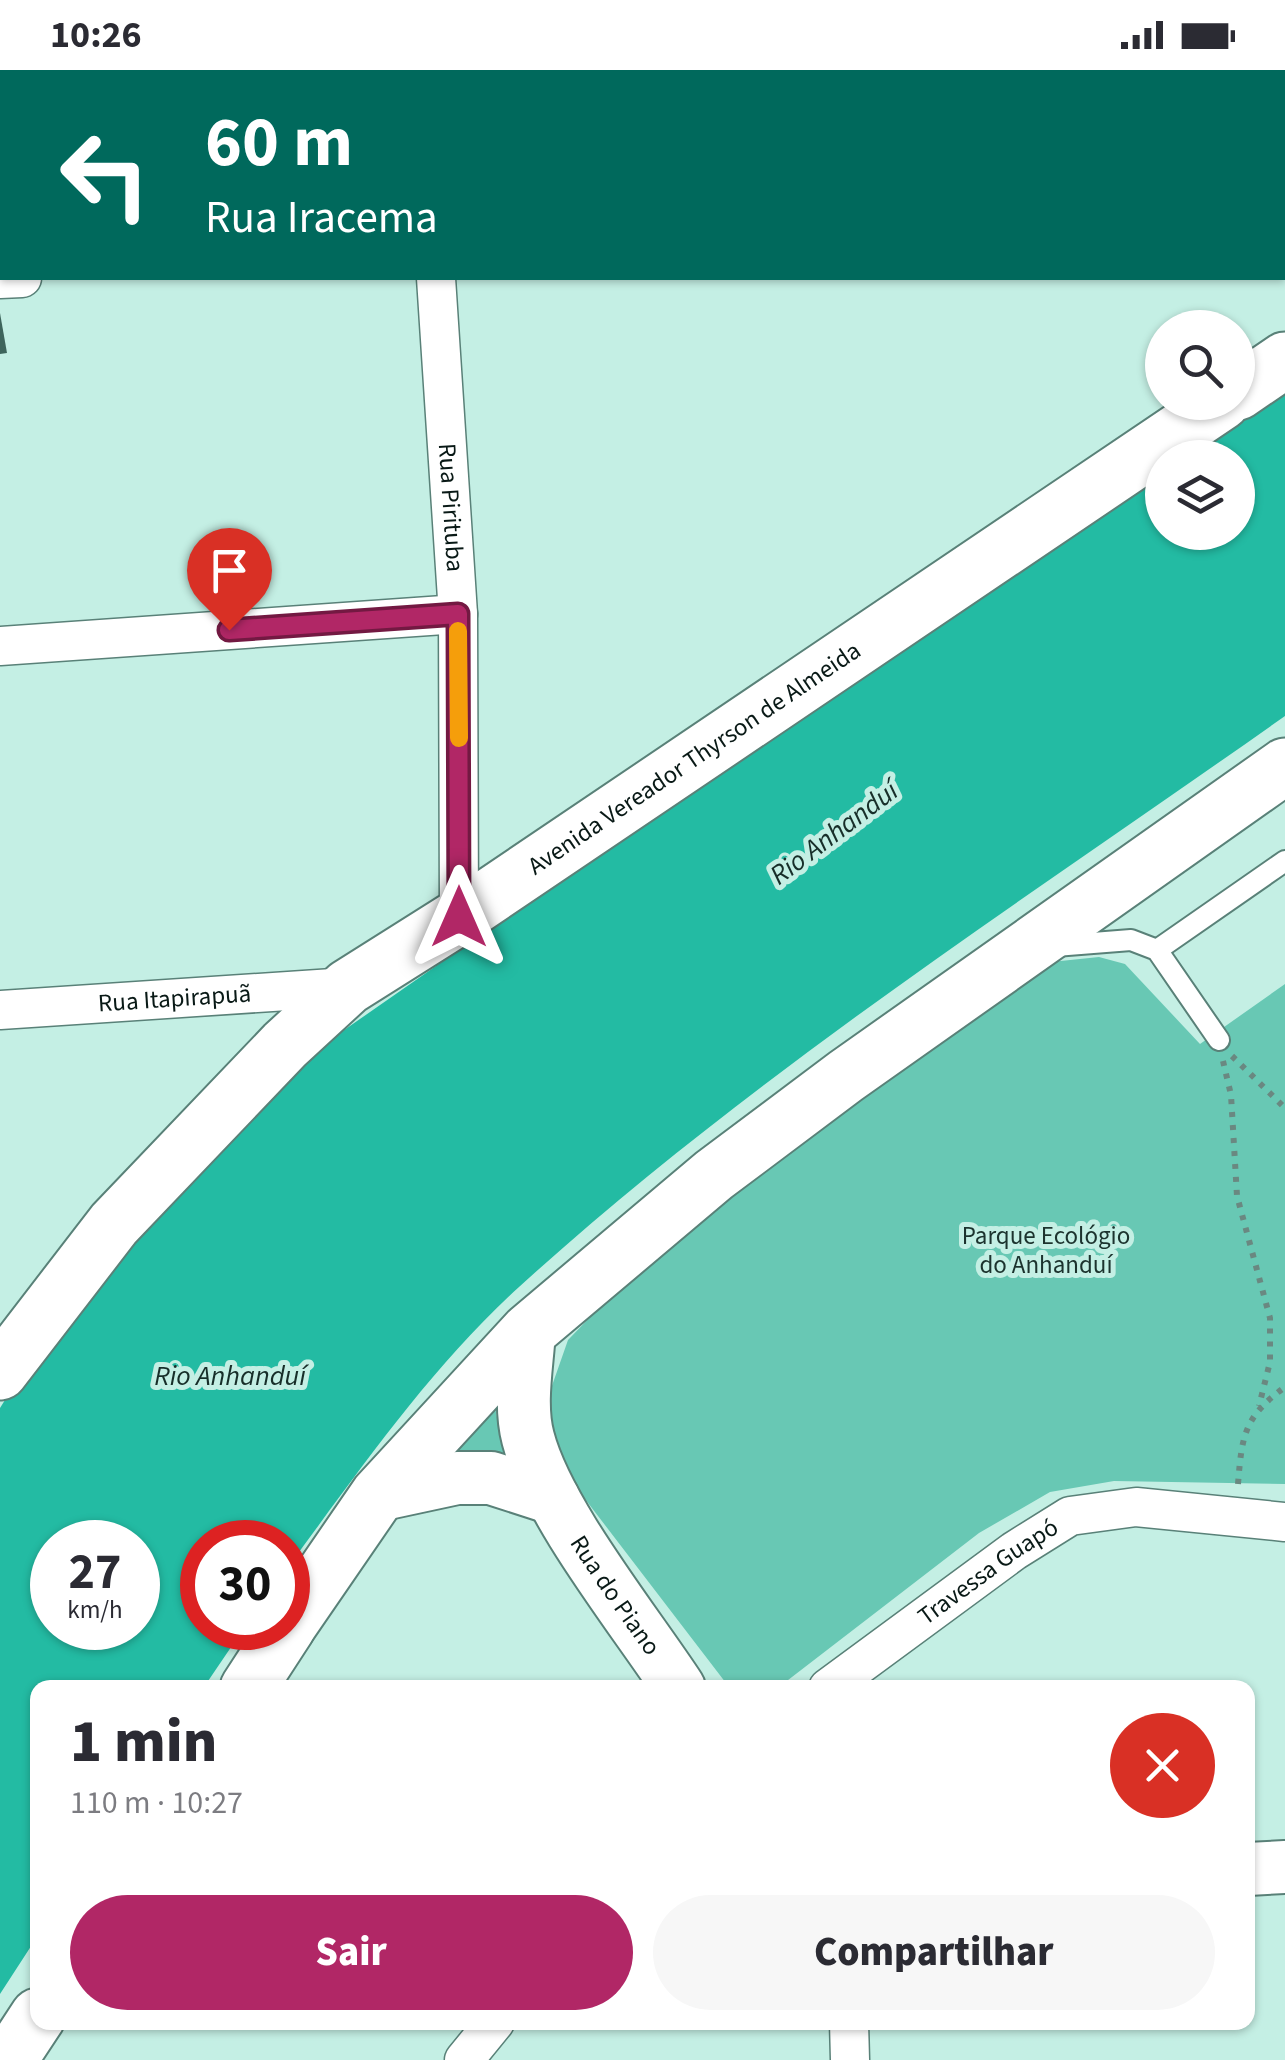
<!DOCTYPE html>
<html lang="pt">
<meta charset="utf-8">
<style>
body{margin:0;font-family:"Source Sans 3",sans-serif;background:#f7f7f7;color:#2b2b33;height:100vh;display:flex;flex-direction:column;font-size:38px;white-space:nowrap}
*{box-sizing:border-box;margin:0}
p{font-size:32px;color:#7c7c81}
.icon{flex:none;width:55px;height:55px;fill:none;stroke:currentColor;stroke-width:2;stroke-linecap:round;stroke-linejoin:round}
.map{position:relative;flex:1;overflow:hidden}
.sheet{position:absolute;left:30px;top:1610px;width:1225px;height:350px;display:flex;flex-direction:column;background:#fff;border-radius:20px;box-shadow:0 2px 8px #0004}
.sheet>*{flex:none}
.hud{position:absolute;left:0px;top:0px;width:1285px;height:210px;box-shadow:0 2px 8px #0004;background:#00695c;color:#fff;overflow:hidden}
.tools{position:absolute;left:1145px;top:240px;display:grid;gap:20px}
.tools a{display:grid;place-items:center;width:110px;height:110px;border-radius:50%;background:#fff;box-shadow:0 2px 8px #0004;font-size:50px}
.speed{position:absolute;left:30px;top:1450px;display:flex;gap:20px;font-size:50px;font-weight:700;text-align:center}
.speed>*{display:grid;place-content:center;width:130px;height:130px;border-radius:50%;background:#fff;box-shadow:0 2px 8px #0004;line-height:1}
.speed small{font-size:25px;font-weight:400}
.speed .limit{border:15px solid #d22;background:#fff;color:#111}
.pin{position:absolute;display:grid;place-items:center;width:85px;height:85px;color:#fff;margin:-102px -42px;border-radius:50% 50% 50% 0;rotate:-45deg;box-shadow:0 0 10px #0007}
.pin .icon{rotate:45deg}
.me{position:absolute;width:110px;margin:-55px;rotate:0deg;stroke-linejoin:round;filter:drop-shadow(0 0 8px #0008)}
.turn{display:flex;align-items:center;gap:35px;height:210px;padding:0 40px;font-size:45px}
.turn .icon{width:130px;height:130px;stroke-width:2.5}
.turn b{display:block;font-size:70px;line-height:85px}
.round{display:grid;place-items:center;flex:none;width:105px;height:105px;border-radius:52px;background:#f7f7f7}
.headline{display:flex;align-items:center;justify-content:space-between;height:170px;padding:0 40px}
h1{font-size:60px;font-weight:800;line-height:75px}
.primary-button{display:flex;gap:20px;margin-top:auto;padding:20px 40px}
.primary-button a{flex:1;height:115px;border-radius:60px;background:#b12766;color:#fff;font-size:40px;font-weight:800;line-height:115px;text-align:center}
.primary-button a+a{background:#f7f7f7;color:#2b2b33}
.status{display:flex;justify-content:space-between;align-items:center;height:70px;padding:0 50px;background:#fff;direction:ltr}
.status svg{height:28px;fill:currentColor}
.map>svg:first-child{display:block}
</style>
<div class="status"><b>10:26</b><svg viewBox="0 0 49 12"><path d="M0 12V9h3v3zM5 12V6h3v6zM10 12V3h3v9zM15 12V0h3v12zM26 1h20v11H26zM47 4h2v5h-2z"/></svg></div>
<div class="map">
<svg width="1285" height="1990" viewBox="0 0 1285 1990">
<rect width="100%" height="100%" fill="#c4efe4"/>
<g fill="#68c8b4">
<polygon points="1099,887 1125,894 1200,974 1285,914 1285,1414 1114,1411 1050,1422 979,1463 779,1617 729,1617 572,1412 551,1366 547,1330 568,1270 624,1212 730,1124 1051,892"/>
<polygon points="494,1332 505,1388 437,1394"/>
</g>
<path fill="#23bba3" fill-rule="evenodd" d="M1285,306V646C1026,829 754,1003 519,1217C430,1298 359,1401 288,1497V1472H202V1558H244L204,1617L38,1618L37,1867L0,1924V1338L15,1314L182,1114L337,965L1162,390V462H1238V388L1166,387ZM52,1472H138V1558H52Z"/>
<polygon fill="#3e655c" points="0,243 7,283 0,284"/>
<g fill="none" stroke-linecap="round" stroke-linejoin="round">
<defs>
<g id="lane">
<polyline points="1055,876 1131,870 1157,880 1219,970"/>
<polyline points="1157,880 1285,791"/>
</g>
<g id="street">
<polyline points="421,0 421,2"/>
<polyline points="1020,0 1020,2"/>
<path id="s1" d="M436,208L458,544L459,847"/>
<polyline points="0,209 22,208"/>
<polyline points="0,576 458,544"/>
<path id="s2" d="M0,940L348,917"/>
<path id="s3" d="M828,1618L1014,1481L1070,1446L1136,1437L1285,1452"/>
<polyline points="849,1952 850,1990"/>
<polyline points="464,1990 495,1952"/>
</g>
<g id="secondary">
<path id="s4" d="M529,1261C527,1296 519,1334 528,1368C547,1442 635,1551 679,1618"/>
<polyline points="378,1425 457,1408 491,1408 553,1428"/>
<polyline points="1248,1799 1285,1797"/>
</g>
<g id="primary">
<polyline points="1238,322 1285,290"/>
<path id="s5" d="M0,1302L114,1154L285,975L348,917L459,847L1222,332"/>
<polyline points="288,1556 378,1425 529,1261 714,1105 846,1006 1285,696"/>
<polyline points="248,1618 287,1558"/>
<polyline points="9,1990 38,1946"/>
</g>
</defs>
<use href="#lane" stroke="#598178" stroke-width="24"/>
<use href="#street" stroke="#598178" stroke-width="41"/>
<use href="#secondary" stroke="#598178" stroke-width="56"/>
<use href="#primary" stroke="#598178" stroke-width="59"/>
<g stroke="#6a8881" stroke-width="6" stroke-dasharray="5 8" stroke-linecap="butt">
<polyline points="1232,986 1285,1038"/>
<polyline points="1223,991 1231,1025 1237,1126 1270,1248 1270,1292 1259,1336"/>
<path d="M1238,1414C1242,1365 1244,1347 1285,1317"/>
</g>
<use href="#lane" stroke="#fff" stroke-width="20"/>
<use href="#street" stroke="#fff" stroke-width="38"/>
<use href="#secondary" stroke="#fff" stroke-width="52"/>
<use href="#primary" stroke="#fff" stroke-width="55"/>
</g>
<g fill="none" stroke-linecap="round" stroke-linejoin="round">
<defs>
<polyline id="route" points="229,560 458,544 459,847"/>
</defs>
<use href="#route" stroke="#731942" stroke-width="25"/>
<use href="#route" stroke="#b12766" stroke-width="18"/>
<polyline stroke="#f59e0b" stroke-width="18" points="458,561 459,668"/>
</g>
<g text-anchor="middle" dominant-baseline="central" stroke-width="10" stroke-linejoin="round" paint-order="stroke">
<g font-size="25" fill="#091916" stroke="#c4efe4">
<text stroke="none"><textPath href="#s1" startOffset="230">Rua Pirituba</textPath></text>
<text stroke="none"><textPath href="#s5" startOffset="935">Avenida Vereador Thyrson de Almeida</textPath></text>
<text stroke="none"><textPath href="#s2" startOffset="175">Rua Itapirapuã</textPath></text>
<text stroke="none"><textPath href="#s3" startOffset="198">Travessa Guapó</textPath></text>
<text stroke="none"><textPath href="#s4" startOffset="288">Rua do Piano</textPath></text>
</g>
<g font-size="25" fill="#1c332e" stroke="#c4efe4">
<text x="1046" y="1166">Parque Ecológio<tspan x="1046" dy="29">do Anhanduí</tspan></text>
</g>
<g font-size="28" font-style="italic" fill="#172e29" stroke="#c4efe4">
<text transform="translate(834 763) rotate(-37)">Rio Anhanduí</text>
<text x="230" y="1306">Rio Anhanduí</text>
</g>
</g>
</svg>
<div class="tools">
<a><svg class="icon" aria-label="search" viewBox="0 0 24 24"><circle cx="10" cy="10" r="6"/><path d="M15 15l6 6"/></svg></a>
<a><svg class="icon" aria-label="layers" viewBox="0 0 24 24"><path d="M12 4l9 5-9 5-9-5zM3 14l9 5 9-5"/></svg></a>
</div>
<div class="speed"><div>27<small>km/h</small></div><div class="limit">30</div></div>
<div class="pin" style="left:229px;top:560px;background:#d93025"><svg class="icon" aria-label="arrive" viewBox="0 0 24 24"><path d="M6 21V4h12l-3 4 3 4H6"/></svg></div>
<svg class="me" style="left:459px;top:847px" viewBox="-20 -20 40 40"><path d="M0-17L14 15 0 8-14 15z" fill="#b12766" stroke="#fff" stroke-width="4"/></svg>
<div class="hud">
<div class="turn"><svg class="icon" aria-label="left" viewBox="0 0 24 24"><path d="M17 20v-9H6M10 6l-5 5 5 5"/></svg><div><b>60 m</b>Rua Iracema</div></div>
</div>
<section class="sheet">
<div class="headline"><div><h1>1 min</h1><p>110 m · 10:27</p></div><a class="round" style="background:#d93025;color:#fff"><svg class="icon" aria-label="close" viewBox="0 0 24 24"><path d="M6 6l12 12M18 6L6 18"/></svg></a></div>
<div class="primary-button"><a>Sair</a><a>Compartilhar</a></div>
</section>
</div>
